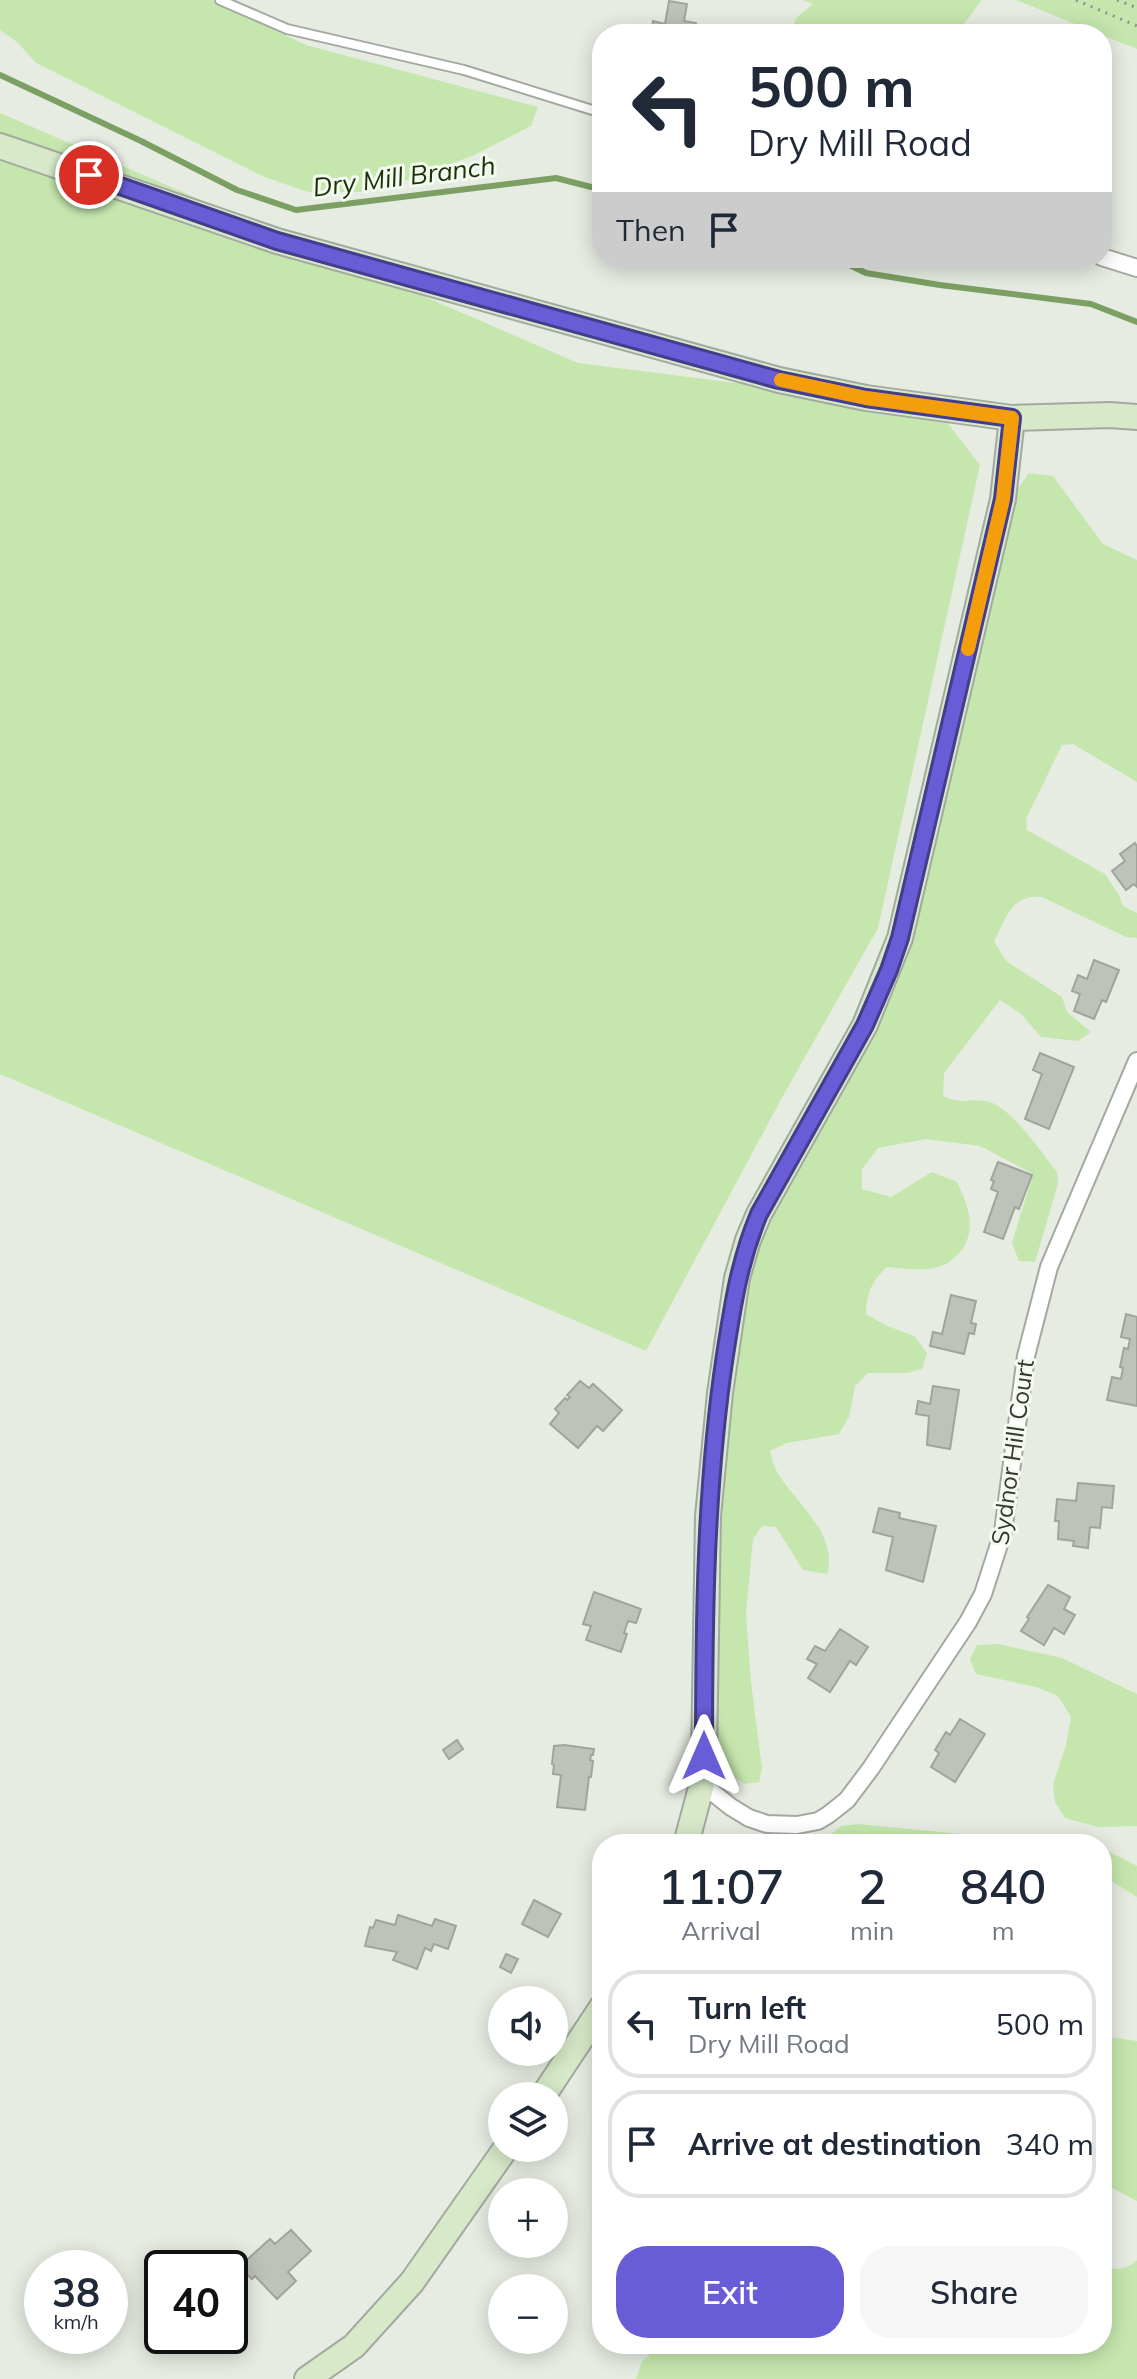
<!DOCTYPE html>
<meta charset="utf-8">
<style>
body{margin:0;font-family:Mulish,sans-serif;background:#f6f6f7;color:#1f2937;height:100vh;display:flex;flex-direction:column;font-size:30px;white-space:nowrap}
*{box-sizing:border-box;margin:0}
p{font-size:26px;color:#747a83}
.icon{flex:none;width:44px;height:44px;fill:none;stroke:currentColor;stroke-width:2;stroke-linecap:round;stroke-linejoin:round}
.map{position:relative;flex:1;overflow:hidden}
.drawer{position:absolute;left:592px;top:1834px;width:520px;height:520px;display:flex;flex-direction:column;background:#fff;border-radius:32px;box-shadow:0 4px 20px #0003}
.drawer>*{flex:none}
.top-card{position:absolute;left:592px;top:24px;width:520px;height:244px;border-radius:32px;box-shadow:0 4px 20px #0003;background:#fff;color:#1f2937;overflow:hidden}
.tools{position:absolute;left:488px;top:1986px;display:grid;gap:16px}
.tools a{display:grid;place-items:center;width:80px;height:80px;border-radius:50%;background:#fff;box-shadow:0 4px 20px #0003;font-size:40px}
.speed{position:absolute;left:24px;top:2250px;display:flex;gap:16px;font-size:40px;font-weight:700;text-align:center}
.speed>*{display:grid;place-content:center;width:104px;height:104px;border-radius:50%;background:#fff;box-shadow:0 4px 20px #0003;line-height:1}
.speed small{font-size:20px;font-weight:400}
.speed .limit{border:4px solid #111;border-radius:12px;background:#fff;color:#111}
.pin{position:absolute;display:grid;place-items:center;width:68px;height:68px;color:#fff;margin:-34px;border:4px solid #fff;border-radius:50%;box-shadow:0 2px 8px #0007}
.me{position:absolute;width:88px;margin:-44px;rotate:0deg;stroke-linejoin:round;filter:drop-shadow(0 0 6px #0008)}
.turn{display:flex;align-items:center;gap:28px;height:168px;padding:0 24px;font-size:36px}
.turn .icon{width:104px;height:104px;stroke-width:2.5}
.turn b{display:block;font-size:56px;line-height:68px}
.then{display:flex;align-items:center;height:76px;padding:0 24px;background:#0003;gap:16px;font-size:30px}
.eta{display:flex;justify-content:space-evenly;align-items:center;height:136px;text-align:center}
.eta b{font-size:48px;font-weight:600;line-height:56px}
.action{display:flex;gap:16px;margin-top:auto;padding:16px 24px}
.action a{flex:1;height:92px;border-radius:32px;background:#695dd7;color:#fff;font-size:32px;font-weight:600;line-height:92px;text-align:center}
.action a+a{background:#f6f6f7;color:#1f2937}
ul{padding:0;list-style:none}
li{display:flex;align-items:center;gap:24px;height:108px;margin:0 16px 12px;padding:0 8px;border:4px solid #e0e1e3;border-radius:32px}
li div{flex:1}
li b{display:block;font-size:30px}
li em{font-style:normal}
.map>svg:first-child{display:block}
</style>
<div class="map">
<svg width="1137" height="2379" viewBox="0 0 1137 2379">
<rect width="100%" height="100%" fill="#e6ece2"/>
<g fill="#c5e7ae">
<polygon points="0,0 212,0 306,45 538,107 531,126 472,156 375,192 308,192 262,176 36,63 17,42 0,30"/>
<polygon points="803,0 982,0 956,34 791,34 796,18 813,4"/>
<polygon points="1016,0 1137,0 1137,49"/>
<polygon points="0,113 578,363 936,408 980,465 878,928 783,1096 646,1351 0,1074"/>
<path d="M1029,473L1053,476L1103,544L1137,560V782L1073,744L1062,745L1026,819L1027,830L1105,874L1119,895L1123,906L1137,913V938L1126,937L1042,897C1011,894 1007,917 994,941L1006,961L1062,997L1067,1012L1091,1032L1078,1041L1041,1037L1021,1014L1000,1000L944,1073L943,1096C963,1105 968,1098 986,1101C1010,1105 1042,1153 1057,1172L1058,1184L1035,1262L1019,1261L1012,1243L1033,1174L980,1146L926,1139L878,1148L862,1169V1189L891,1197L932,1172L957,1182C970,1208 979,1236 954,1258C952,1260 947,1264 944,1265C927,1272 905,1269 887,1267C871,1282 867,1293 866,1314L885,1325L914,1336L927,1353L922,1369L906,1373H868L855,1386L849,1417L839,1434L787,1443L770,1451C772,1457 773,1464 776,1470C793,1502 839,1532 827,1574L803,1570L776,1527L762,1526L753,1539L746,1614L751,1682L762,1768L759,1782L744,1784L726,1770L718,1757L713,1709L715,1578L724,1424L745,1279L782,1189L847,1085L895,985L920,908L1008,536L1014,494Z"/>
<polygon points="998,1644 1062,1658 1137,1694 1137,1826 1098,1827 1065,1818 1055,1802 1053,1784 1066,1745 1071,1717 1058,1696 1036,1687 976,1674 970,1659 977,1645"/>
<polygon points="859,1824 1061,1844 829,1844 829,1836 841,1826"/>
<polygon points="1102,1848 1137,1866 1137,1897 1102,1875"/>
<polygon points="1102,2036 1137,2041 1137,2201 1114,2189 1102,2186"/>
<path d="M1137,2260V2379H636L642,2361L662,2344H1102V2265C1115,2271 1127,2270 1137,2260Z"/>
</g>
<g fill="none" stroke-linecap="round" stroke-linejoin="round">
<g stroke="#7ca063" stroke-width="6">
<polyline points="0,75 141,141 237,190 296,210 556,178 591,187 602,186"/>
<polyline points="835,258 866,273 940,285 1091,304 1137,322"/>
</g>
</g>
<g fill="#bdc3ba" stroke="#a0a59c" stroke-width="2">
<polygon points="669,1 687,4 684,21 696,23 695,29 711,32 711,34 651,34 653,21 665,24"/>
<polygon points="1135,843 1137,846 1137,887 1134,884 1126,890 1112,871 1125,861 1120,854"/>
<polygon points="1094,960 1119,970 1106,1002 1102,1000 1094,1019 1074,1011 1080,994 1072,991 1078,975 1087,979"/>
<polygon points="1040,1053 1074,1067 1049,1129 1025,1119 1042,1074 1033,1070"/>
<polygon points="998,1162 1032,1175 1019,1209 1015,1207 1003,1239 984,1232 998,1192 991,1189 994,1181 991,1180"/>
<polygon points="951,1295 976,1301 971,1323 976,1324 974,1334 969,1333 964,1354 930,1346 933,1332 942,1334"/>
<polygon points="1126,1314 1137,1317 1137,1406 1107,1400 1112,1377 1121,1379 1123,1368 1120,1367 1124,1348 1128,1349 1130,1339 1121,1337"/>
<polygon points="580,1381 589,1388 593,1384 622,1410 603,1431 597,1426 578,1448 550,1424 559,1413 555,1409 565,1398 567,1400 570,1397 567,1395"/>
<polygon points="933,1386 959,1390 950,1449 927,1445 929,1416 916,1414 918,1401 930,1404"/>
<polygon points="1078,1483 1114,1486 1112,1508 1102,1507 1100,1528 1090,1527 1088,1548 1073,1546 1074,1541 1058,1539 1059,1521 1055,1521 1057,1499 1076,1501"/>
<polygon points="879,1508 900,1513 899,1518 936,1526 923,1582 886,1570 893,1537 873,1532"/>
<polygon points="1048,1585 1070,1597 1064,1609 1075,1615 1064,1634 1054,1628 1044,1645 1021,1631 1029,1619 1027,1617"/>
<polygon points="594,1592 641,1609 636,1623 628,1621 624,1633 627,1634 621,1652 586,1640 591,1626 583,1624"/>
<polygon points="840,1629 868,1647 856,1665 850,1661 830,1692 808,1678 817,1664 807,1659 815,1646 825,1651"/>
<polygon points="960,1719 985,1734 955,1782 931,1767 939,1753 935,1750 946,1732 950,1735"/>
<polygon points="457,1740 463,1749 449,1759 443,1750"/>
<polygon points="564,1745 594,1749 593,1755 591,1755 590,1760 593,1761 591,1777 589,1777 585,1810 557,1807 561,1775 553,1774 554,1765 552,1764 554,1746"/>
<polygon points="534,1900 561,1914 548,1937 522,1924"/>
<polygon points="398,1915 432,1926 435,1919 456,1926 448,1949 434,1944 431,1951 425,1948 417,1969 393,1960 397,1952 365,1946 370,1927 373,1928 376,1920 395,1925"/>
<polygon points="506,1954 518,1959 511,1973 500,1967"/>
<polygon points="291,2230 311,2251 288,2272 296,2281 277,2299 255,2276 252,2279 239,2267 270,2239 275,2244"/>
</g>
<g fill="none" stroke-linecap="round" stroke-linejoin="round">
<defs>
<polyline id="lane" points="220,0 287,29 464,70 602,113"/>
<g id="street">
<polyline points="1102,257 1137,268"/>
<polyline points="702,1784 731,1807 749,1818 767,1824 797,1825 818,1821 828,1815 847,1800 871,1768 968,1622 983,1594 1003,1532 1026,1356 1049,1267 1137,1061"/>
</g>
<g id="secondary">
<polyline points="0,146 277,241 779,380 866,398 1012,418 1110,415 1137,417"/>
<polyline points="686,1844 702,1784 704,1756 708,1516 720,1393 737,1278 748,1240 759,1214 865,1025 900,938 1003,499 1012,418"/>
<polyline points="543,2096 602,2007"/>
<polyline points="307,2379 354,2346 412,2282 506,2148"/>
</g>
</defs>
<use href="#lane" stroke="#a3a9a0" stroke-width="12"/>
<use href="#street" stroke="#a3a9a0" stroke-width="20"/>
<use href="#secondary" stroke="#a3a9a0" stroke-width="28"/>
<g stroke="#8e928b" stroke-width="3" stroke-dasharray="2 6" stroke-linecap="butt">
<polyline points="1076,0 1137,26"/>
<polyline points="1117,0 1137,8"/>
</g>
<use href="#lane" stroke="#fff" stroke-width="8"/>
<use href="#street" stroke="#fff" stroke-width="16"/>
<use href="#secondary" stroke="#d7e9c8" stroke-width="24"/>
</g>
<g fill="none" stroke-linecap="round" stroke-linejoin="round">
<defs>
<path id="route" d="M89,175L277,241L779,380L866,398L1012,418L1003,499L900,938L889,970L865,1025L759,1214C739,1262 733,1304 725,1355C705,1488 704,1622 704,1756"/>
</defs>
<use href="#route" stroke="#443c8c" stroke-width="20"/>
<use href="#route" stroke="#695dd7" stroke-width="14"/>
<polyline stroke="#f59e0b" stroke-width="14" points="781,380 866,398 1012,418 1003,499 968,649"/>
</g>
<g text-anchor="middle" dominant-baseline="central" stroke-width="6" stroke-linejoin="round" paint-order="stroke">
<g font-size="24" fill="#363834" stroke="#f3faef">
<text transform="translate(1012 1452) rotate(-82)">Sydnor Hill Court</text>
</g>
<g font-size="26" font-style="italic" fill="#1a3104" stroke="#f3faef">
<text transform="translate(404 176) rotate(-7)">Dry Mill Branch</text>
</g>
</g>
</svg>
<div class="tools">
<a><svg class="icon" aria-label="sound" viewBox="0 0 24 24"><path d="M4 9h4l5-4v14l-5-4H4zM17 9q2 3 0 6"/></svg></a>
<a><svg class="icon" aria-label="layers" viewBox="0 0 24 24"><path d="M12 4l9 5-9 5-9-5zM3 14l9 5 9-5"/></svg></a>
<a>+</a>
<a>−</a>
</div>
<div class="speed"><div>38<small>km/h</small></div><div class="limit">40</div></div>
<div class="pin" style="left:89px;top:175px;background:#d93025"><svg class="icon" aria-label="arrive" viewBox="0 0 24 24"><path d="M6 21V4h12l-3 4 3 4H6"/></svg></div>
<svg class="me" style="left:704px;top:1756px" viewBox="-20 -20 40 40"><path d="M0-17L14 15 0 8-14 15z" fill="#695dd7" stroke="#fff" stroke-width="4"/></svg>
<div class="top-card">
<div class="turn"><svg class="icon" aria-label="left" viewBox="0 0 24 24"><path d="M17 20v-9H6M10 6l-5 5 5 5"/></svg><div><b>500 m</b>Dry Mill Road</div></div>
<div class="then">Then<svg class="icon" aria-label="arrive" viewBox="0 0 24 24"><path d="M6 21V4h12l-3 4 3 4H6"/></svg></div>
</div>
<section class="drawer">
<div class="eta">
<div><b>11:07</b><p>Arrival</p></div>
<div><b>2</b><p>min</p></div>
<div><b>840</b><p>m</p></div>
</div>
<ul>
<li><svg class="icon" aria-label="left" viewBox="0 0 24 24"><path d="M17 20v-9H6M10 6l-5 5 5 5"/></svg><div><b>Turn left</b><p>Dry Mill Road</p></div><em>500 m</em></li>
<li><svg class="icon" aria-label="arrive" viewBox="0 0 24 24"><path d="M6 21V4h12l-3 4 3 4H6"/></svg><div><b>Arrive at destination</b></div><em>340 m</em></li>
</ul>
<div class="action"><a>Exit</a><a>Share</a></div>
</section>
</div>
